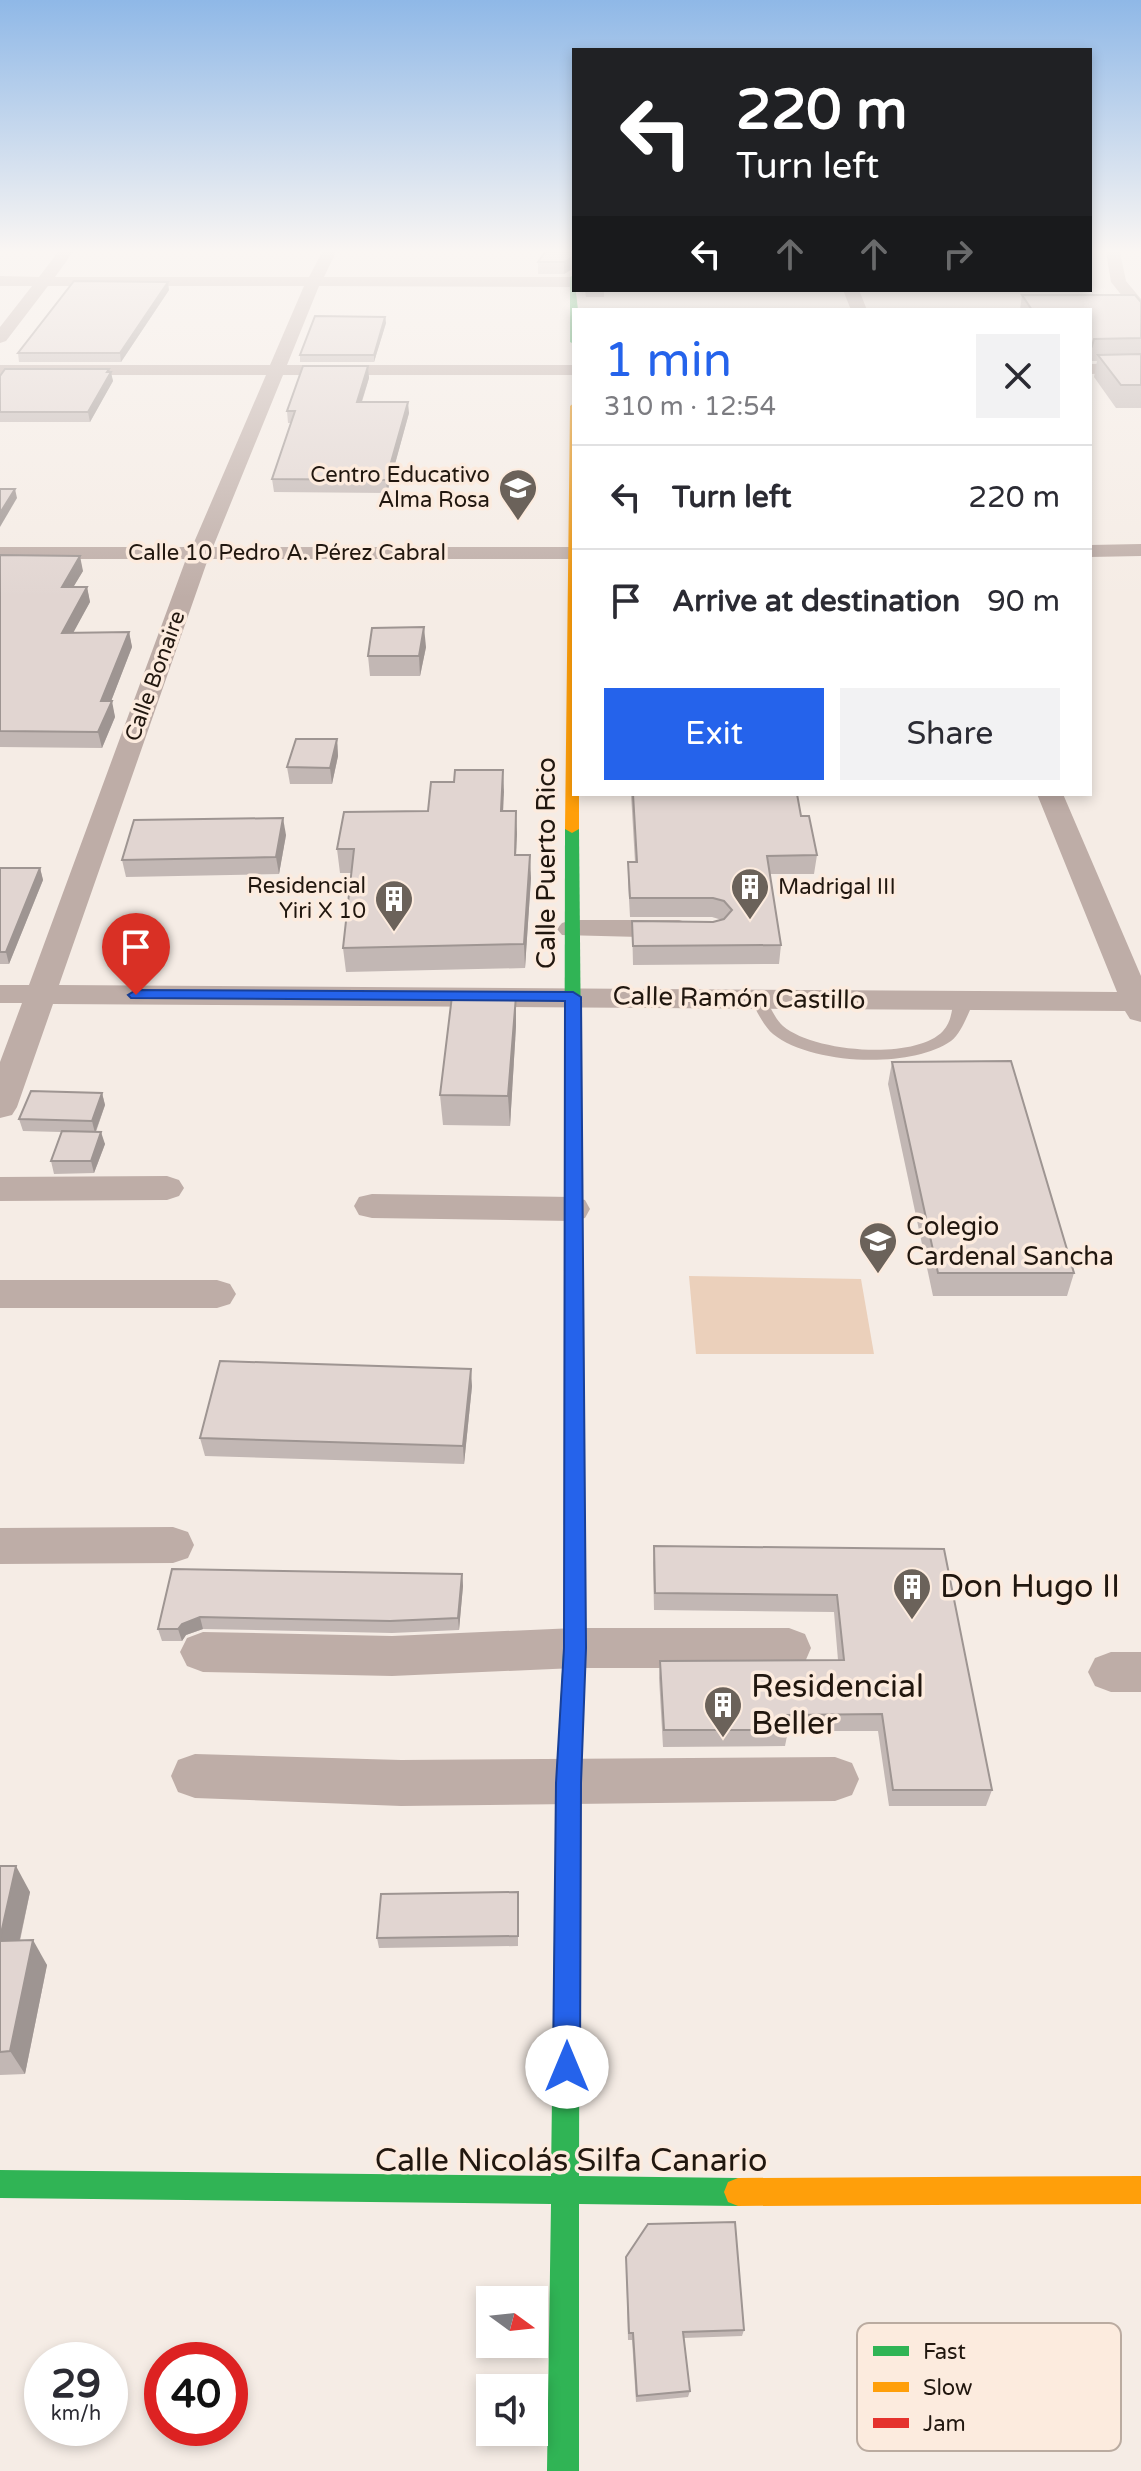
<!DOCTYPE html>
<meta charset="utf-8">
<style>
body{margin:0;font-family:"Varela Round",sans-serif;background:#f2f2f3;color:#2b2b33;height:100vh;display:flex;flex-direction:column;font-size:30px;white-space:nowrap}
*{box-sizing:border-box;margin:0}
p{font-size:26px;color:#7c7c81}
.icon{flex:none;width:44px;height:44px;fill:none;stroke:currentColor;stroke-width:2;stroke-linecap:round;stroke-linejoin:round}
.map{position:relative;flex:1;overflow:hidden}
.details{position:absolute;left:572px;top:308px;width:520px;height:488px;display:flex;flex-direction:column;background:#fff;border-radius:0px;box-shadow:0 4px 12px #0003}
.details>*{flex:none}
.top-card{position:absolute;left:572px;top:48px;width:520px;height:244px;border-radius:0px;box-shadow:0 4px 12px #0003;background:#202124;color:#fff;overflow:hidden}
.needle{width:52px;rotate:105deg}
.fabs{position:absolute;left:476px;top:2286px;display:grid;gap:16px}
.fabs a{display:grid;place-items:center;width:72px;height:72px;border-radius:0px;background:#fff;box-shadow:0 4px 12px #0003;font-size:40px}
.speed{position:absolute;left:24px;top:2342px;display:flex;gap:16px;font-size:40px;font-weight:700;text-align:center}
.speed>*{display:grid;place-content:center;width:104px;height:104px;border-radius:50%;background:#fff;box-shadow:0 4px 12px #0003;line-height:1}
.speed small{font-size:20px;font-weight:400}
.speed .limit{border:12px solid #d22;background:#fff;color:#111}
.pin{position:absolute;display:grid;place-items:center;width:68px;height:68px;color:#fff;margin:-82px -34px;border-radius:50% 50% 50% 0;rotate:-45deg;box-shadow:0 0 8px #0007}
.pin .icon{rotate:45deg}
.me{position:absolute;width:88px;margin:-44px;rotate:0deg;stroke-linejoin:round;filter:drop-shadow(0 0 6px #0008)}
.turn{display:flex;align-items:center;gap:28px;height:168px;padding:0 32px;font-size:36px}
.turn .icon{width:104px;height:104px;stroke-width:2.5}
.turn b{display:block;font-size:56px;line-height:68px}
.lanes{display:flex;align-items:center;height:76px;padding:0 32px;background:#0003;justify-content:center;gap:40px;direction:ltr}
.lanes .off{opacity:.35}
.round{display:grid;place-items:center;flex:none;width:84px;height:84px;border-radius:0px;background:#f2f2f3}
.summary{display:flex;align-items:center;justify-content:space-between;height:136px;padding:0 32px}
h1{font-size:48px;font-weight:600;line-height:60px;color:#2563eb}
.primary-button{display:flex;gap:16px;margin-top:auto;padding:16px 32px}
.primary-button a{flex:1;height:92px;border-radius:0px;background:#2563eb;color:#fff;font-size:32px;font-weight:600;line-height:92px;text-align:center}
.primary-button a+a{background:#f2f2f3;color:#2b2b33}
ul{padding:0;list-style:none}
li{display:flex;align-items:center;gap:24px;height:104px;padding:0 32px;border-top:2px solid #e1e1e2}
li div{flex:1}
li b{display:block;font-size:30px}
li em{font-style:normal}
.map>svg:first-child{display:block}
</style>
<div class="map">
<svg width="1141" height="2471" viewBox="0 0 1141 2471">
<rect width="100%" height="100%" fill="#f5ece5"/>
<polygon fill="#ebd0bb" points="689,1276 861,1279 874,1354 696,1354"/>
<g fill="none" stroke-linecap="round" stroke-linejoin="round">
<path fill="#beada7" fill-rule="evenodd" d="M758,993L763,995C770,1005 774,1018 783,1026C813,1052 915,1061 943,1031C953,1020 951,1008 955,997H965L970,1010C965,1021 960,1034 951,1041C911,1069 811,1065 773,1034C763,1025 756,1010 750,998Z"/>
<g fill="#beada7" fill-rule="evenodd">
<polygon points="58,252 73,252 55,277 309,277 322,252 336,252 324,277 574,277 574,287 319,286 287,365 574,365 574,375 283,375 213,547 574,547 574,559 208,559 59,985 1117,992 1037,794 1063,794 1141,976 1141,1022 1130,1019 1125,1011 53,1004 17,1107 12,1115 0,1118 0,1062 22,1003 0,1003 0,985 29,985 186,559 0,559 0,547 192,547 266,375 0,375 0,365 270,365 304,286 48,286 6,341 0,343 0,327 32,286 0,286 0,276 39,277"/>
<polygon points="1106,252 1120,252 1126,281 1141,299 1141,314 1135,312 1111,282"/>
<polygon points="843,290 859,290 867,310 851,310"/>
<polygon points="1141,363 1141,373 1090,374 1090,364"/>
<polygon points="1141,544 1141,556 1090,557 1090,545"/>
<polygon points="572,920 679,920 689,923 694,929 689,935 679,938 562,935 557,929 562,923"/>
<polygon points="167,1176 179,1180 184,1188 179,1196 167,1200 0,1201 0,1177"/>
<polygon points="372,1194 572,1197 585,1200 590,1209 585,1218 572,1221 372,1218 359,1215 354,1206 359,1197"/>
<polygon points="0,1280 217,1280 230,1284 236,1294 230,1304 217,1308 0,1308"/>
<polygon points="173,1527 188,1532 194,1545 188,1558 173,1563 0,1564 0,1528"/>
<polygon points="575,1628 789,1628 805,1634 811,1648 805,1662 789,1668 575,1668 392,1676 203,1672 187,1666 180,1652 187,1638 203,1632 392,1636"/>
<polygon points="1111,1652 1141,1652 1141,1692 1111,1692 1095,1686 1088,1672 1095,1658"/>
<polygon points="195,1754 401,1760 835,1757 852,1763 859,1779 852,1795 835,1801 401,1806 195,1798 178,1792 171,1776 178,1760"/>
</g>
<g fill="#30b455" fill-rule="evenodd">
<polygon points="574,275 578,310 574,310 574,344 570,342 570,277"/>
<polygon points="572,825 579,829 584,1377 581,1382 567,1382 564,1377 565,829"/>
<polygon points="575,1625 583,1628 586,1635 580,1783 579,2176 738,2178 748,2182 752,2192 748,2202 738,2206 579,2204 579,2471 547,2471 551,2204 0,2198 0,2170 551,2176 556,1783 564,1635 567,1628"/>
</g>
<g fill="#ff9f0a" fill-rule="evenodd">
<polygon points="574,403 574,794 579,794 579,829 572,833 565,829 570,406"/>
<polygon points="1141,2176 1141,2204 738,2206 728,2202 724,2192 728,2182 738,2178"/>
</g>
<polygon fill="#e5322d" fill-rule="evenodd" points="574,1369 581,1372 584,1377 586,1635 583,1642 575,1645 567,1642 564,1635 564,1377 567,1372"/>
</g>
<g fill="#c2b7b4">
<polygon points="574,252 574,268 564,274 538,274 538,262"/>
<polygon points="169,290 121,362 19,362 18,353"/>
<polygon points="585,290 604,290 604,297 586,297"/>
<polygon points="1022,295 1141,302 1141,408 1116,408 1094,377 1097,361 1090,361 1090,310 1020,310"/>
<polygon points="385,317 386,323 374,362 300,362 300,355"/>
<polygon points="368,366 369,378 362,402 409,413 387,493 274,492 272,479 291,423 288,423 287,411"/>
<polygon points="109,369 113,381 90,422 0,422 0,376"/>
<polygon points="0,555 83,571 73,587 87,587 90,602 73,632 129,632 132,647 111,701 115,717 102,748 0,747"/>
<polygon points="426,647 420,676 370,676 368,656"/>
<polygon points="337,739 338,756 332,784 290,784 287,767"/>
<polygon points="503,770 503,811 516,811 516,855 531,878 525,968 346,972 343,948 352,873 340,873 337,849 428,811 454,782"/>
<polygon points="631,794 797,794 801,816 817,855 814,874 770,874 781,945 779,964 633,965 632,921 713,922 722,920 712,917 630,917 628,880 628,862 635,862"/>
<polygon points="286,835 279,874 126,877 122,860"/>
<polygon points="0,868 40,868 43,880 9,964 0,964"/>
<polygon points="516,1026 510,1126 443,1125 440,1095"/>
<polygon points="892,1062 1074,1273 1067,1296 933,1296 888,1084"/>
<polygon points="102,1093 105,1105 96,1132 105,1144 94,1173 54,1174 51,1161 61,1132 23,1131 19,1119"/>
<polygon points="472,1386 464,1464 205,1456 200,1438"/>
<polygon points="654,1546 944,1549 992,1790 986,1806 889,1806 878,1731 788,1731 785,1746 663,1747 659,1678 660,1661 838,1660 834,1612 654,1610 653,1563"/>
<polygon points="172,1569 462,1574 463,1586 459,1630 392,1633 203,1629 186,1635 182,1641 162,1641 158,1629"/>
<polygon points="0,1866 30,1892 20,1941 47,1965 25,2074 0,2075"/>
<polygon points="518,1892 518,1946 379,1948 377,1938"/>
<polygon points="626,2257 744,2330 742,2336 684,2338 690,2391 688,2397 636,2402 632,2340 628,2340"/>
</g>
<g fill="#9e9592">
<polygon points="574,256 574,268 564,274 564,262"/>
<polygon points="168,282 169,290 121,362 120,353"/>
<polygon points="385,317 386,323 374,362 374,355"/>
<polygon points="368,366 369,378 358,413 357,402"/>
<polygon points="109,369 110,374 111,372 113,381 90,422 88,412"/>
<polygon points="408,402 409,413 387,493 386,480"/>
<polygon points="15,489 17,498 0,527 0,513"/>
<polygon points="80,556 83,571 65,601 62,587"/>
<polygon points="87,587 90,602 65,648 62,633"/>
<polygon points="424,627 426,647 420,676 419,656"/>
<polygon points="129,632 132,647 105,717 101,701"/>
<polygon points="112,701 115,717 102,748 98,732"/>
<polygon points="337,739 338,756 332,784 330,768"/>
<polygon points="503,770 504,792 502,834 501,811"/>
<polygon points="516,811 517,834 515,878 515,855"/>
<polygon points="283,818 286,835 279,874 276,857"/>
<polygon points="530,855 531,878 525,968 524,944"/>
<polygon points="40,868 43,880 9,964 6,952"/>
<polygon points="516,996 516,1026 510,1126 508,1096"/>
<polygon points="102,1093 105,1105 95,1133 92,1121"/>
<polygon points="101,1132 105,1144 94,1173 91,1161"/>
<polygon points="471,1369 472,1386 464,1464 463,1446"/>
<polygon points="462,1574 463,1586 459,1630 458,1618"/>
<polygon points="200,1617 203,1629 186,1635 182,1641 178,1629 182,1624"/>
<polygon points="16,1866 30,1892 14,1966 0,1942 0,1938"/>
<polygon points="33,1940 47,1965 25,2074 10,2051"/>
</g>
<g fill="#e1d5d1" stroke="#9e9592" stroke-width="2">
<polygon points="545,252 574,252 574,256 564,262 538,262"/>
<polygon points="74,281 168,282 120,353 18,353"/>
<polygon points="1022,295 1135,295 1141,302 1141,338 1094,339 1092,346 1090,344 1090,310 1032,310"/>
<polygon points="315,316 385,317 374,355 300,355"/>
<polygon points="1141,354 1141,385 1121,385 1098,355"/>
<polygon points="303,366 368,366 357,402 408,402 386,480 272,479 295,411 287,411"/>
<polygon points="5,369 109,369 107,372 111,372 88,412 0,412 0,376"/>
<polygon points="0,489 15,489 0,513"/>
<polygon points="0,555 80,556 62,587 87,587 62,633 129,632 101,701 112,701 98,732 0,731"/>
<polygon points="424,627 419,656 368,656 372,628"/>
<polygon points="296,739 337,739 330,768 287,767"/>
<polygon points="455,770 503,770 501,811 516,811 515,855 530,855 524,944 343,948 354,849 337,849 344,812 428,811 431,782 454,782"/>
<polygon points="633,794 797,794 801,816 809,816 817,855 767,856 781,945 633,946 632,921 713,922 724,919 732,910 724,901 713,898 630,898 628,862 637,862"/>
<polygon points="283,818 276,857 122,860 134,820"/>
<polygon points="0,868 40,868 6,952 0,952"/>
<polygon points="452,996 516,996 508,1096 440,1095"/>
<polygon points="1011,1061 1074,1273 938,1273 892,1062"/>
<polygon points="31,1091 102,1093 92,1121 19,1119"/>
<polygon points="62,1131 101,1132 91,1161 51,1161"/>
<polygon points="220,1361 471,1369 463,1446 200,1438"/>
<polygon points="654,1546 944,1549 992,1790 893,1790 882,1714 786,1715 788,1730 664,1730 660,1661 844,1660 837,1595 655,1593"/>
<polygon points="172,1569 462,1574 458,1618 390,1621 200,1617 182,1624 178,1629 158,1629"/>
<polygon points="0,1866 16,1866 0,1938"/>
<polygon points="518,1892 518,1936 377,1938 381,1894"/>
<polygon points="33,1940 10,2051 0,2052 0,1941"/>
<polygon points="735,2222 744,2330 683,2332 690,2391 637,2396 633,2333 629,2333 626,2257 648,2224"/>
</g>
<linearGradient id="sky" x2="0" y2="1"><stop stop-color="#8fb8e7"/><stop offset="0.42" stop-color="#faf6f3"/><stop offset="1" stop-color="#faf6f3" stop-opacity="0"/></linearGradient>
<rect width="1141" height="598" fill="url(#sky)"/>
<polygon fill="#2563eb" stroke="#184099" stroke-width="2" points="136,990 573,992 581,997 586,1648 581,1783 580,2067 576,2077 567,2081 557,2077 553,2067 556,1783 564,1648 565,1001 131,998 128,995"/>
<defs>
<symbol id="school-pin" viewBox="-11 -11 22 30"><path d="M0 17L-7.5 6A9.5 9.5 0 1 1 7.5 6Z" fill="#6b625a" stroke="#fcebde"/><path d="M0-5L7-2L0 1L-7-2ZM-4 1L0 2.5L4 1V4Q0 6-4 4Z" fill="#fff"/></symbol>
<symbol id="building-pin" viewBox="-11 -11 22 30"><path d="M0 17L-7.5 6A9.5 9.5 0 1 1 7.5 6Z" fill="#6b625a" stroke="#fcebde"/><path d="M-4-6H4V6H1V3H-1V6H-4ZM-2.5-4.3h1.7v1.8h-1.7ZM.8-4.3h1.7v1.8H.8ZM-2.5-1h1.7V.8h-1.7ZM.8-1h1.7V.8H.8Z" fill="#fff"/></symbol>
<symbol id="university-pin" viewBox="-11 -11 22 30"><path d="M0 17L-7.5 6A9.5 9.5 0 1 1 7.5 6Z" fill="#6b625a" stroke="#fcebde"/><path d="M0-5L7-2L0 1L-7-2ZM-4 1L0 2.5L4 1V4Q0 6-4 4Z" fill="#fff"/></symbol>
</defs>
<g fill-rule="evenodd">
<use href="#school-pin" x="496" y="466" width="44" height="60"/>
<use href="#building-pin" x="728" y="865" width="44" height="60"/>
<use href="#building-pin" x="372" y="877" width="44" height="60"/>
<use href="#university-pin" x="856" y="1219" width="44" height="60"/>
<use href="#building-pin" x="890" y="1565" width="44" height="60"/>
<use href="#building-pin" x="701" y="1683" width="44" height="60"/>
</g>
<g text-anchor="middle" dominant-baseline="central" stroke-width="7" stroke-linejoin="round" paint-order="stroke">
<g font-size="22" fill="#21170f" stroke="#fcebde" text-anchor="end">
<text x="490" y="475">Centro Educativo<tspan x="490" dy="25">Alma Rosa</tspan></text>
<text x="366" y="886">Residencial<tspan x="366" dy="25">Yiri X 10</tspan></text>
<text x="778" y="887" text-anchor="start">Madrigal III</text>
</g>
<g font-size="22" fill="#21170f" stroke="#fcebde">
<text x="287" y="553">Calle 10 Pedro A. Pérez Cabral</text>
<text transform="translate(155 676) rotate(-70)">Calle Bonaire</text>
</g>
<g font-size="26" fill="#21170f" stroke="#fcebde">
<text transform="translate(546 863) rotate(-90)">Calle Puerto Rico</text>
<text transform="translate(739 998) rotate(1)">Calle Ramón Castillo</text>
</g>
<g font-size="26" fill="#21170f" stroke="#fcebde" text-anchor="start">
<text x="906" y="1226">Colegio<tspan x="906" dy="30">Cardenal Sancha</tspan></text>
</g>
<g font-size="32" fill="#21170f" stroke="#fcebde" text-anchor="start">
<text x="940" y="1587">Don Hugo II</text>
<text x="751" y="1687">Residencial<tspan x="751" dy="37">Beller</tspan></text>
</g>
<g font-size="32" fill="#21170f" stroke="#fcebde">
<text x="571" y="2161">Calle Nicolás Silfa Canario</text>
</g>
</g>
<rect x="857" y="2323" width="264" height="128" rx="12" fill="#fcebde" stroke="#baaba0" stroke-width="2"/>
<rect x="873" y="2346" width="36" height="10" fill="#30b455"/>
<rect x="873" y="2382" width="36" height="10" fill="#ff9f0a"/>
<rect x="873" y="2418" width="36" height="10" fill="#e5322d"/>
<g font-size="22" fill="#21170f">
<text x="923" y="2359">Fast</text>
<text x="923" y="2395">Slow</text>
<text x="923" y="2431">Jam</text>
</g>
</svg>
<div class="fabs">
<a><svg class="needle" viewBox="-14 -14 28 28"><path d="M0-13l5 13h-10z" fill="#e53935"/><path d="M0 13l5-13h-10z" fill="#7c7c81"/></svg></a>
<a><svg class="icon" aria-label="sound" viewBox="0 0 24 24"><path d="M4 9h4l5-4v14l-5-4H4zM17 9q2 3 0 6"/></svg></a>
</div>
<div class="speed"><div>29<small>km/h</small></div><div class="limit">40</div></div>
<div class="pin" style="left:136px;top:995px;background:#d93025"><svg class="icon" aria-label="arrive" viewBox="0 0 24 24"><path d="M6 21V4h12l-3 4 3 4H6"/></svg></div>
<svg class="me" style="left:567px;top:2067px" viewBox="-20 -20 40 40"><circle r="19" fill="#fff"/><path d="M0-13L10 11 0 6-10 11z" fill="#2563eb"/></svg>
<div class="top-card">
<div class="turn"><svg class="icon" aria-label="left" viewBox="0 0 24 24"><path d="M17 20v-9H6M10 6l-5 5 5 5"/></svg><div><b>220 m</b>Turn left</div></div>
<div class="lanes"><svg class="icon" aria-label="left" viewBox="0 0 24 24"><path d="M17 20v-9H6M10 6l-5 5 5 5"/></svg><svg class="icon off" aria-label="ahead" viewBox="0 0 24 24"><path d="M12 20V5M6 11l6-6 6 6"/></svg><svg class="icon off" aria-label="ahead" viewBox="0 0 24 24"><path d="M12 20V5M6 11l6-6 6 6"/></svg><svg class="icon off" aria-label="right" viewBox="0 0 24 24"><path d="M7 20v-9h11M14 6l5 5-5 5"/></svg></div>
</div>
<section class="details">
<div class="summary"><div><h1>1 min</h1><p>310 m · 12:54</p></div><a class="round"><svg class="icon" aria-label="close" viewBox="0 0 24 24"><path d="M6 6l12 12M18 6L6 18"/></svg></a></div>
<ul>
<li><svg class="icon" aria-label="left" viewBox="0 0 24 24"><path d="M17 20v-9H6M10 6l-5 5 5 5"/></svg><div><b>Turn left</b></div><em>220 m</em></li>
<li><svg class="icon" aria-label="arrive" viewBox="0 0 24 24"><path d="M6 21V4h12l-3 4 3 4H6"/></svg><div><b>Arrive at destination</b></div><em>90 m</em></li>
</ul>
<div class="primary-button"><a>Exit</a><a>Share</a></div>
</section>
</div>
